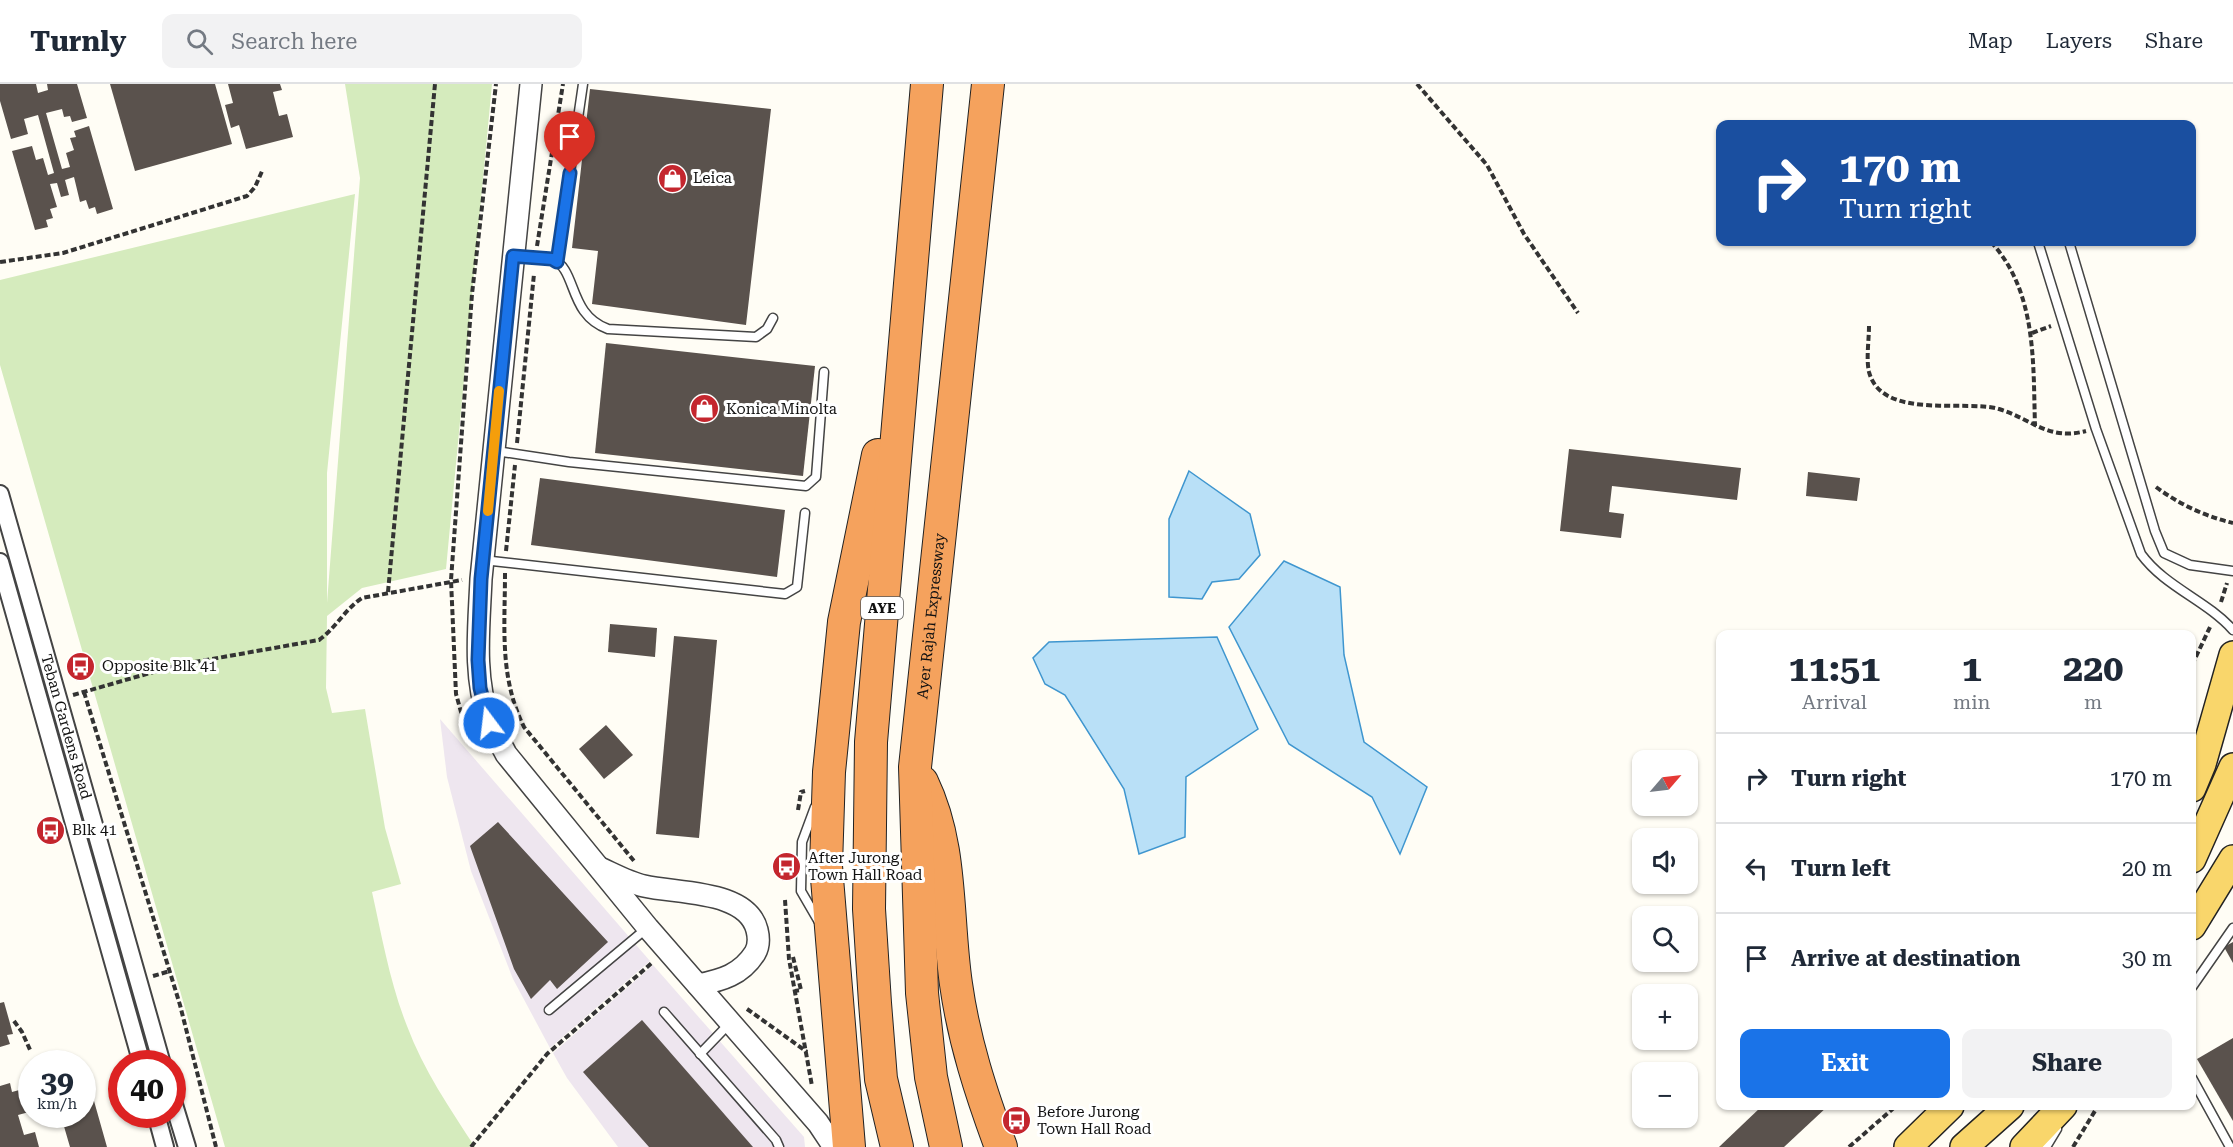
<!DOCTYPE html>
<meta charset="utf-8">
<style>
body{margin:0;font-family:"Roboto Serif",serif;background:#f2f2f3;color:#1f2937;height:100vh;display:flex;flex-direction:column;font-size:22px;white-space:nowrap}
*{box-sizing:border-box;margin:0}
p{font-size:20px;color:#747a83}
.icon{flex:none;width:33px;height:33px;fill:none;stroke:currentColor;stroke-width:2;stroke-linecap:round;stroke-linejoin:round}
.map{position:relative;flex:1;overflow:hidden}
.side{position:absolute;left:1716px;top:546px;width:480px;height:480px;display:flex;flex-direction:column;background:#fff;border-radius:12px;box-shadow:0 2px 4px #0004}
.side>*{flex:none}
.hud{position:absolute;left:1716px;top:36px;width:480px;height:126px;border-radius:12px;box-shadow:0 2px 4px #0004;background:#1a4fa0;color:#fff;overflow:hidden}
.needle{width:39px;rotate:62deg}
.tools{position:absolute;left:1632px;top:666px;display:grid;gap:12px}
.tools a{display:grid;place-items:center;width:66px;height:66px;border-radius:12px;background:#fff;box-shadow:0 2px 4px #0004;font-size:30px}
.speed{position:absolute;left:18px;top:966px;display:flex;gap:12px;font-size:30px;font-weight:700;text-align:center}
.speed>*{display:grid;place-content:center;width:78px;height:78px;border-radius:50%;background:#fff;box-shadow:0 2px 4px #0004;line-height:1}
.speed small{font-size:15px;font-weight:400}
.speed .limit{border:9px solid #d22;background:#fff;color:#111}
.pin{position:absolute;display:grid;place-items:center;width:51px;height:51px;color:#fff;margin:-62px -26px;border-radius:50% 50% 50% 0;rotate:-45deg;box-shadow:0 0 6px #0007}
.pin .icon{rotate:45deg}
.me{position:absolute;width:66px;margin:-33px;rotate:345deg;stroke-linejoin:round;filter:drop-shadow(0 0 4px #0008)}
.turn{display:flex;align-items:center;gap:21px;height:126px;padding:0 24px;font-size:27px}
.turn .icon{width:78px;height:78px;stroke-width:2.5}
.turn b{display:block;font-size:42px;line-height:51px}
.eta{display:flex;justify-content:space-evenly;align-items:center;height:102px;text-align:center}
.eta b{font-size:36px;font-weight:700;line-height:42px}
.primary-button{display:flex;gap:12px;margin-top:auto;padding:12px 24px}
.primary-button a{flex:1;height:69px;border-radius:12px;background:#1a73e8;color:#fff;font-size:24px;font-weight:700;line-height:69px;text-align:center}
.primary-button a+a{background:#f2f2f3;color:#1f2937}
ul{padding:0;list-style:none}
li{display:flex;align-items:center;gap:18px;height:90px;padding:0 24px;border-top:2px solid #e0e1e3}
li div{flex:1}
li b{display:block;font-size:22px}
li em{font-style:normal}
header{display:flex;align-items:center;gap:36px;box-sizing:border-box;height:84px;padding:0 30px;background:#fff;border-bottom:2px solid #e0e1e3}
header strong{font-size:28px}
nav{display:flex;gap:33px;margin-inline-start:auto;font-size:21px}
.search{width:420px;height:54px;background:#f2f2f3;display:flex;align-items:center;gap:15px;box-sizing:border-box;padding:0 21px;border-radius:12px;color:#747a83;font-size:22px}
.map>svg:first-child{display:block}
</style>
<header>
<strong>Turnly</strong>
<div class="search"><svg class="icon" aria-label="search" viewBox="0 0 24 24"><circle cx="10" cy="10" r="6"/><path d="M15 15l6 6"/></svg>Search here</div>
<nav><a>Map</a><a>Layers</a><a>Share</a></nav>
</header>
<div class="map">
<svg width="2233" height="1063" viewBox="0 0 2233 1063">
<rect width="100%" height="100%" fill="#fffdf5"/>
<g fill="#eee6ef">
<polygon points="440,635 650,877 550,964 513,895 471,787 447,693"/>
<polygon points="653,881 804,1053 805,1063 618,1063 567,994 553,969"/>
</g>
<path fill="#d5ebbd" d="M345,0H492L446,485L362,504L327,532L326,604L332,629L365,625L385,744L401,800L372,808C382,853 390,899 407,942C423,985 450,1025 475,1063H225L0,281V196L355,110L327,389V519L360,94Z"/>
<g fill="#b9e0f7" stroke="#3f96cf" stroke-width="1.5">
<polygon points="1189,387 1250,430 1260,471 1239,495 1212,498 1202,515 1169,513 1169,435"/>
<polygon points="1284,477 1340,503 1344,571 1364,658 1427,703 1400,770 1372,713 1289,660 1229,543"/>
<polygon points="1217,553 1258,645 1186,693 1185,753 1139,770 1124,705 1065,611 1045,600 1033,574 1049,558"/>
</g>
<g fill="#5a524d">
<polygon points="0,0 36,0 38,9 48,6 47,0 77,0 87,34 72,38 70,32 64,33 62,25 46,29 62,85 70,83 66,69 74,66 70,54 76,53 74,47 89,42 113,125 97,130 95,123 89,125 86,116 80,118 74,93 65,96 69,111 61,113 57,99 50,100 57,123 50,125 53,134 46,136 48,143 35,146 12,67 32,62 36,76 43,74 48,91 54,89 38,31 24,35 28,50 11,55 0,17"/>
<polygon points="110,0 215,0 232,60 135,87"/>
<polygon points="228,0 280,0 282,6 273,8 279,32 287,30 293,53 246,65 239,41 231,44 225,21 233,19"/>
<polygon points="590,5 771,25 746,241 592,220 598,167 572,164"/>
<polygon points="606,259 815,282 803,392 595,369"/>
<polygon points="1569,365 1741,384 1737,416 1612,402 1609,428 1624,430 1621,454 1560,447"/>
<polygon points="1808,388 1860,394 1857,417 1806,412"/>
<polygon points="540,394 785,426 777,493 531,461"/>
<polygon points="610,540 657,544 655,573 608,568"/>
<polygon points="674,552 717,556 699,754 656,750"/>
<polygon points="606,641 633,671 604,695 579,665"/>
<polygon points="498,738 608,858 557,905 550,896 531,915 514,885 470,762"/>
<polygon points="2233,858 2233,879 2224,863"/>
<polygon points="4,918 13,950 7,951 10,960 0,963 0,919"/>
<polygon points="642,936 753,1063 649,1063 583,988"/>
<polygon points="2233,954 2233,1037 2197,975"/>
<polygon points="83,978 107,1063 70,1063 63,1039 71,1037 69,1030 82,1030"/>
<polygon points="10,999 12,1008 23,1005 29,1028 18,1031 24,1051 35,1048 39,1063 0,1063 0,1002"/>
<polygon points="1762,1022 1828,1022 1784,1063 1719,1063"/>
</g>
<g fill="none" stroke-linecap="round" stroke-linejoin="round">
<defs>
<g id="service">
<path d="M2038,158L2096,345L2141,470C2165,503 2206,516 2233,546"/>
<polyline points="2069,158 2155,447 2164,469 2190,481 2233,487"/>
<path d="M515,172C526,173 542,171 552,175C578,185 567,230 608,245L756,253L767,245L773,234"/>
<polyline points="557,178 583,0"/>
<polyline points="496,367 569,378 806,402 816,393 824,288"/>
<polyline points="483,476 785,510 797,503 805,429"/>
<polyline points="815,723 802,758 801,807 819,838"/>
<polyline points="2192,903 2233,844"/>
<polyline points="549,926 647,844"/>
<polyline points="664,928 776,1056 779,1063"/>
<polyline points="700,970 729,940"/>
<polyline points="2192,994 2230,1063"/>
<polyline points="2046,1063 2057,1045"/>
</g>
<g id="minor">
<path id="s1" d="M0,410L162,980"/>
<polyline points="0,478 142,980"/>
<polyline points="172,1014 187,1063"/>
<polyline points="156,1030 165,1063"/>
</g>
<g id="tertiary">
<path d="M531,0L481,495C479,543 473,591 489,637C492,649 501,659 506,670L648,844L818,1039L834,1063"/>
<path d="M602,785C615,791 630,799 644,802C679,810 747,806 757,846C759,854 759,862 755,869C741,891 722,896 698,901"/>
</g>
<g id="primary">
<polyline points="2192,704 2202,680 2233,571"/>
<polyline points="2192,775 2233,683"/>
<polyline points="2192,842 2233,775"/>
<polyline points="1908,1063 1950,1022"/>
<polyline points="1964,1063 2010,1022"/>
<polyline points="2024,1063 2063,1022"/>
</g>
<g id="motorway">
<path d="M922,698C953,762 946,831 956,900C964,957 981,1009 1001,1063"/>
<polyline points="849,1063 826,782 829,688 844,538 878,371"/>
<polyline points="897,1063 881,995 875,919 869,825 871,658 927,0"/>
<path id="s2" d="M946,1063L931,993L922,909L915,683L988,0"/>
</g>
</defs>
<use href="#service" stroke="#444" stroke-width="11"/>
<use href="#minor" stroke="#444" stroke-width="20"/>
<use href="#tertiary" stroke="#444" stroke-width="24"/>
<use href="#primary" stroke="#222" stroke-width="30"/>
<use href="#motorway" stroke="#222" stroke-width="34"/>
<g stroke="#333" stroke-width="4" stroke-dasharray="6 3" stroke-linecap="butt">
<polyline points="1417,0 1487,81 1524,150 1578,229"/>
<path d="M1991,158C2037,208 2033,278 2035,342"/>
<polyline points="537,162 563,0"/>
<polyline points="0,178 63,169 247,112 255,103 263,85"/>
<path d="M1869,242C1869,256 1866,275 1869,288C1882,337 1966,315 1999,325C2032,335 2048,357 2086,347"/>
<polyline points="2032,249 2051,242"/>
<polyline points="517,359 534,190"/>
<path d="M2156,403C2179,420 2204,432 2233,439"/>
<polyline points="506,467 515,381"/>
<path d="M505,489C505,543 499,593 524,643L634,777"/>
<polyline points="388,508 435,0"/>
<polyline points="2221,518 2227,499"/>
<polyline points="2192,581 2211,541"/>
<polyline points="84,608 180,921 216,1063"/>
<path d="M73,611L178,581L319,556C336,544 345,525 362,514L462,496"/>
<polyline points="472,654 463,635 456,610 451,496 472,210 496,0"/>
<polyline points="798,726 801,708 805,707"/>
<polyline points="785,816 789,875 812,1002"/>
<polyline points="793,873 801,906 795,907"/>
<polyline points="153,892 170,887"/>
<polyline points="747,925 807,968"/>
<polyline points="14,937 22,948 31,968"/>
<polyline points="471,1063 547,970 653,878"/>
<polyline points="1849,1063 1896,1022"/>
<polyline points="2073,1063 2098,1022"/>
</g>
<use href="#service" stroke="#fff" stroke-width="8"/>
<use href="#minor" stroke="#fff" stroke-width="16"/>
<use href="#tertiary" stroke="#fff" stroke-width="21"/>
<use href="#primary" stroke="#f9d66b" stroke-width="27"/>
<use href="#motorway" stroke="#f5a25d" stroke-width="32"/>
</g>
<g fill="none" stroke-linecap="round" stroke-linejoin="round">
<defs>
<polyline id="route" points="489,639 480,604 478,576 481,495 513,172 552,175 557,178 570,89"/>
</defs>
<use href="#route" stroke="#114b97" stroke-width="15"/>
<use href="#route" stroke="#1a73e8" stroke-width="10"/>
<polyline stroke="#f59e0b" stroke-width="10" points="488,427 499,307"/>
</g>
<defs>
<symbol id="shop-disc" viewBox="-11 -11 22 22"><circle r="9.5" fill="#c4262e" stroke="#fff"/><path d="M-5-2.5h2.3a2.7 3.5 0 0 1 5.4 0H5L5.5 6h-11ZM-1.5-2.5h3a1.5 2.3 0 0 0-3 0Z" fill="#fff"/></symbol>
<symbol id="bus-disc" viewBox="-11 -11 22 22"><circle r="9.5" fill="#c4262e" stroke="#fff"/><path d="M-5-6H5V4H4V6H2V4H-2V6H-4V4H-5ZM-3.5-4V0h7V-4ZM-3.5 1.2v1.5H-2V1.2ZM2 1.2v1.5H3.5V1.2Z" fill="#fff"/></symbol>
</defs>
<g fill-rule="evenodd">
<use href="#shop-disc" x="656" y="78" width="33" height="33"/>
<use href="#shop-disc" x="688" y="308" width="33" height="33"/>
<use href="#bus-disc" x="64" y="566" width="33" height="33"/>
<use href="#bus-disc" x="34" y="730" width="33" height="33"/>
<use href="#bus-disc" x="770" y="766" width="33" height="33"/>
<use href="#bus-disc" x="1000" y="1020" width="33" height="33"/>
</g>
<g text-anchor="middle" dominant-baseline="central" stroke-width="6" stroke-linejoin="round" paint-order="stroke">
<rect fill="#fff" stroke="#585858" stroke-width="1.5" x="861" y="513" width="42" height="22" rx="4.5"/>
<g font-size="14" font-weight="bold" fill="#111">
<text x="882" y="524">AYE</text>
</g>
<g font-size="15" fill="#111" stroke="#fff" text-anchor="start">
<text x="693" y="94">Leica</text>
<text x="726" y="325">Konica Minolta</text>
<text x="102" y="582">Opposite Blk 41</text>
<text x="72" y="746">Blk 41</text>
<text x="808" y="774">After Jurong<tspan x="808" dy="17">Town Hall Road</tspan></text>
<text x="1037" y="1028">Before Jurong<tspan x="1037" dy="17">Town Hall Road</tspan></text>
</g>
<g font-size="15" fill="#111" stroke="#fff">
<text stroke="none"><textPath href="#s2" startOffset="534">Ayer Rajah Expressway</textPath></text>
<text stroke="none"><textPath href="#s1" startOffset="242">Teban Gardens Road</textPath></text>
</g>
</g>
</svg>
<div class="tools">
<a><svg class="needle" viewBox="-14 -14 28 28"><path d="M0-13l5 13h-10z" fill="#e53935"/><path d="M0 13l5-13h-10z" fill="#747a83"/></svg></a>
<a><svg class="icon" aria-label="sound" viewBox="0 0 24 24"><path d="M4 9h4l5-4v14l-5-4H4zM17 9q2 3 0 6"/></svg></a>
<a><svg class="icon" aria-label="search" viewBox="0 0 24 24"><circle cx="10" cy="10" r="6"/><path d="M15 15l6 6"/></svg></a>
<a>+</a>
<a>−</a>
</div>
<div class="speed"><div>39<small>km/h</small></div><div class="limit">40</div></div>
<div class="pin" style="left:570px;top:89px;background:#d93025"><svg class="icon" aria-label="arrive" viewBox="0 0 24 24"><path d="M6 21V4h12l-3 4 3 4H6"/></svg></div>
<svg class="me" style="left:489px;top:639px" viewBox="-20 -20 40 40"><circle r="17" fill="#1a73e8" stroke="#fff" stroke-width="3"/><path d="M0-11L8 9 0 5-8 9z" fill="#fff"/></svg>
<div class="hud">
<div class="turn"><svg class="icon" aria-label="right" viewBox="0 0 24 24"><path d="M7 20v-9h11M14 6l5 5-5 5"/></svg><div><b>170 m</b>Turn right</div></div>
</div>
<section class="side">
<div class="eta">
<div><b>11:51</b><p>Arrival</p></div>
<div><b>1</b><p>min</p></div>
<div><b>220</b><p>m</p></div>
</div>
<ul>
<li><svg class="icon" aria-label="right" viewBox="0 0 24 24"><path d="M7 20v-9h11M14 6l5 5-5 5"/></svg><div><b>Turn right</b></div><em>170 m</em></li>
<li><svg class="icon" aria-label="left" viewBox="0 0 24 24"><path d="M17 20v-9H6M10 6l-5 5 5 5"/></svg><div><b>Turn left</b></div><em>20 m</em></li>
<li><svg class="icon" aria-label="arrive" viewBox="0 0 24 24"><path d="M6 21V4h12l-3 4 3 4H6"/></svg><div><b>Arrive at destination</b></div><em>30 m</em></li>
</ul>
<div class="primary-button"><a>Exit</a><a>Share</a></div>
</section>
</div>
